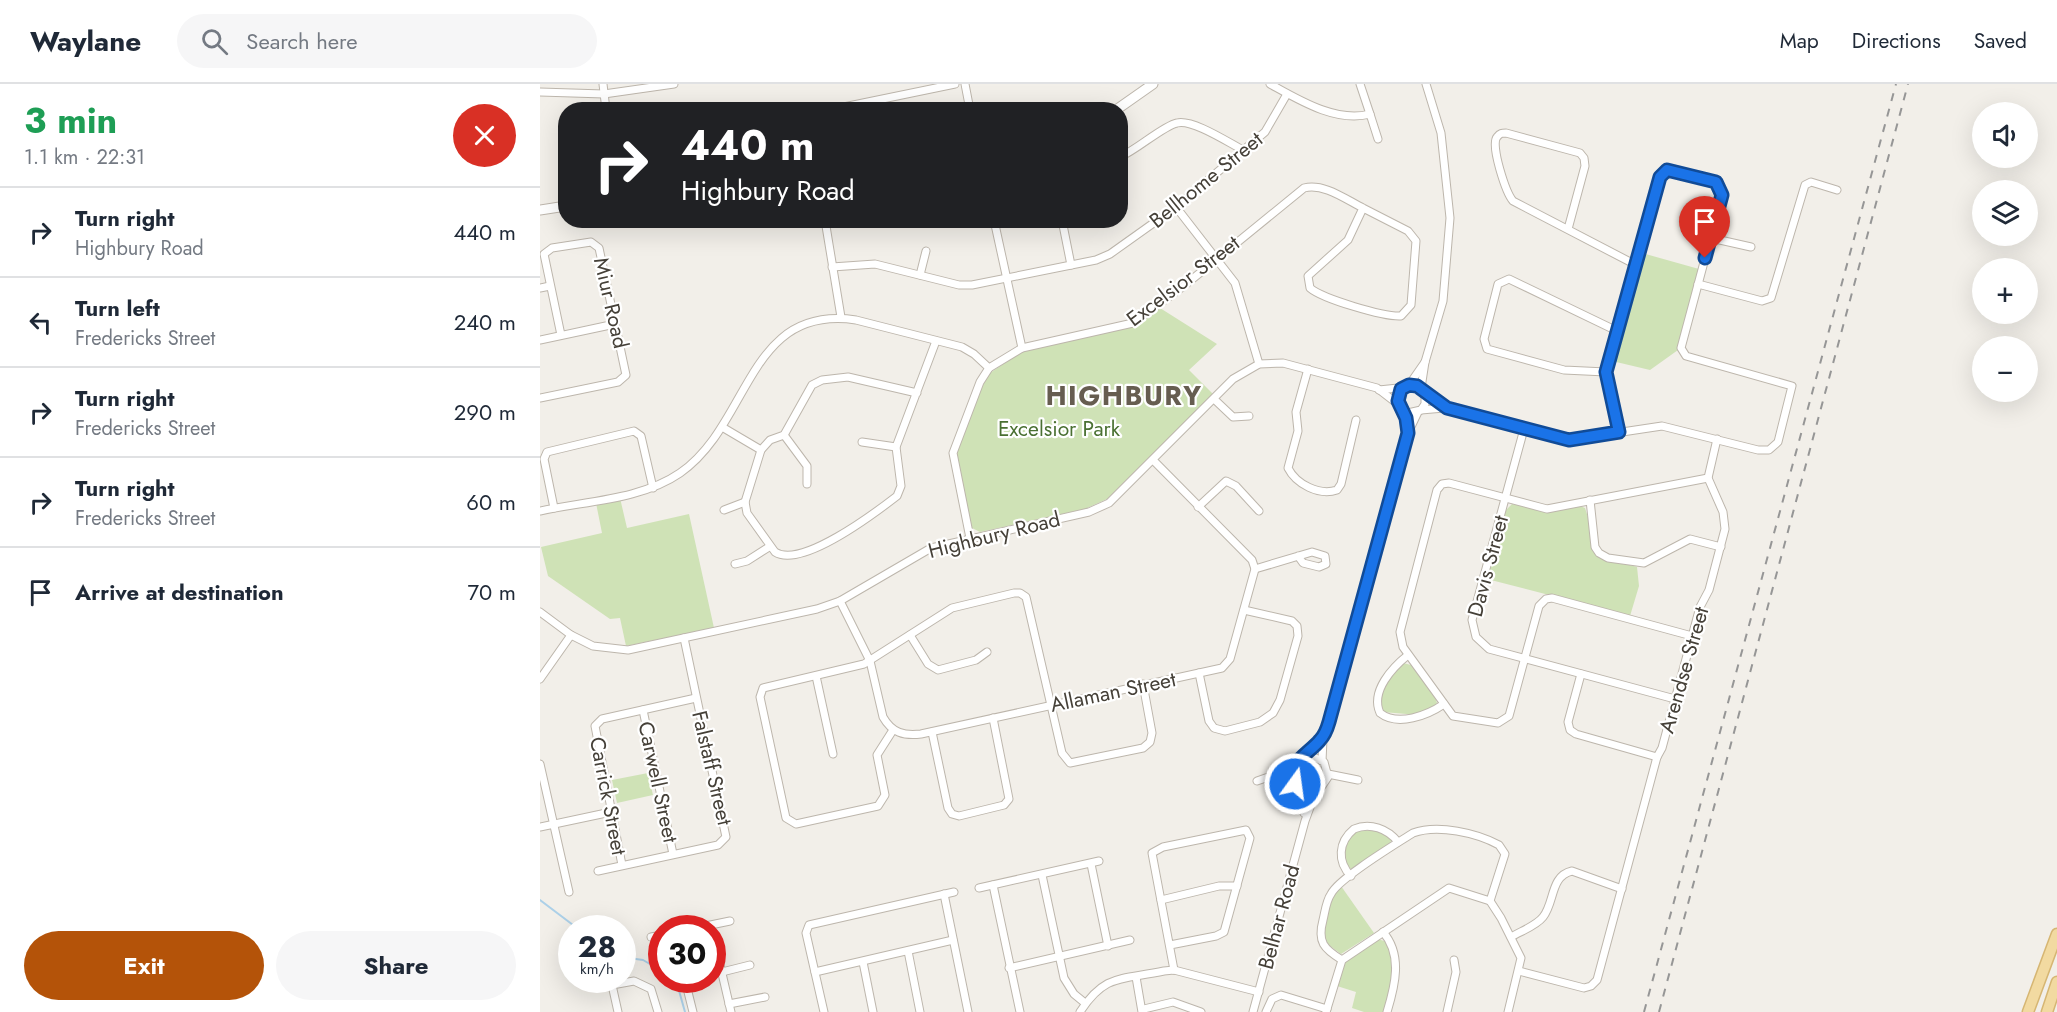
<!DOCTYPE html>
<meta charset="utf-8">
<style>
body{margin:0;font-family:Jost,sans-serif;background:#f6f6f7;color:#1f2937;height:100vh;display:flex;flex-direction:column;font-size:22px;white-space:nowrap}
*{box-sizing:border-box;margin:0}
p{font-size:20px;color:#747a83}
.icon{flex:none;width:33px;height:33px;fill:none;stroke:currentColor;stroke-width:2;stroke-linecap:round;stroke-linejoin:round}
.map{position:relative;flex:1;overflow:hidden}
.details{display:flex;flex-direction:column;background:#fff;width:540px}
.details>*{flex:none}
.top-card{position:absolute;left:18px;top:18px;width:570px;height:126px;border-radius:24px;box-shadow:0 6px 24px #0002;background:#202124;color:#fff;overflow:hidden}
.buttons{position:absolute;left:1432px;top:18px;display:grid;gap:12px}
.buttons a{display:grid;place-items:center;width:66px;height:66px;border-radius:50%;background:#fff;box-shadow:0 6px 24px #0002;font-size:30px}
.speed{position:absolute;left:18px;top:831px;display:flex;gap:12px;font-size:30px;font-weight:700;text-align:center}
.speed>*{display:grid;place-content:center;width:78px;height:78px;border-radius:50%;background:#fff;box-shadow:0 6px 24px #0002;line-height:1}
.speed small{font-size:15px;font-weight:400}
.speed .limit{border:9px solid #d22;background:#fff;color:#111}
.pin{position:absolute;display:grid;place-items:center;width:51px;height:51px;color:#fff;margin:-62px -26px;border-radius:50% 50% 50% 0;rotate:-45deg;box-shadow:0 0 6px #0007}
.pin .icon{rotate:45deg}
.me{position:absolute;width:66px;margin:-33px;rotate:14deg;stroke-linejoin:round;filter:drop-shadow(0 0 4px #0008)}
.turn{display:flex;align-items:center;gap:21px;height:126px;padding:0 24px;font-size:27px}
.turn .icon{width:78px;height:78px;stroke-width:2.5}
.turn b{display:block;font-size:42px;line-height:51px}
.round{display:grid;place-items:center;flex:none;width:63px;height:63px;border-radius:32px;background:#f6f6f7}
.head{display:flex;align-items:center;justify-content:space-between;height:102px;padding:0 24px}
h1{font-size:36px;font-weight:700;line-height:45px;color:#1e9e55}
.button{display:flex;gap:12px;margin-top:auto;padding:12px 24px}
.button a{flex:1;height:69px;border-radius:36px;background:#b45309;color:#fff;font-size:24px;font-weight:700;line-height:69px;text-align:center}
.button a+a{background:#f6f6f7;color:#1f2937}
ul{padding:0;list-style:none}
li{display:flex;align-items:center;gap:18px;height:90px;padding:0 24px;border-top:2px solid #e0e1e3}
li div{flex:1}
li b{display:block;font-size:22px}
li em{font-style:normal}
header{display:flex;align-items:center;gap:36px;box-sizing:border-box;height:84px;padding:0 30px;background:#fff;border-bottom:2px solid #e0e1e3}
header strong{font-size:28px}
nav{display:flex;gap:33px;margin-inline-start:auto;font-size:21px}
.search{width:420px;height:54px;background:#f6f6f7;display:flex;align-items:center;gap:15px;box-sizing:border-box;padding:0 21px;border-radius:33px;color:#747a83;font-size:22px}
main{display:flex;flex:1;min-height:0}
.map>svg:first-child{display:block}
</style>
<header>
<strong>Waylane</strong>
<div class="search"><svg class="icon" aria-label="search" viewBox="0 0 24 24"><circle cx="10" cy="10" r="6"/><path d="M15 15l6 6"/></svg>Search here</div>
<nav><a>Map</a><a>Directions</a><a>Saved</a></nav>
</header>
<main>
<section class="details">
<div class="head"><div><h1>3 min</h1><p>1.1 km · 22:31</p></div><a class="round" style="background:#d93025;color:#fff"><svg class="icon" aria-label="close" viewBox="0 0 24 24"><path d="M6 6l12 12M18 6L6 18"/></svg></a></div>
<ul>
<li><svg class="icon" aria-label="right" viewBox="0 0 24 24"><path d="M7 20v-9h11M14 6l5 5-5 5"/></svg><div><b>Turn right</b><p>Highbury Road</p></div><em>440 m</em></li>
<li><svg class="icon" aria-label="left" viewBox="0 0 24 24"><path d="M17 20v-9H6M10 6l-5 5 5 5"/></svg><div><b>Turn left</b><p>Fredericks Street</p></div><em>240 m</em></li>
<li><svg class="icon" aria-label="right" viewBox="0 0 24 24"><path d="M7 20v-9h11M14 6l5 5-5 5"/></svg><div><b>Turn right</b><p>Fredericks Street</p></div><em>290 m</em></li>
<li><svg class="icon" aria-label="right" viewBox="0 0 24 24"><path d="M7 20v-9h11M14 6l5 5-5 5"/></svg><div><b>Turn right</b><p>Fredericks Street</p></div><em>60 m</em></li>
<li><svg class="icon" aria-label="arrive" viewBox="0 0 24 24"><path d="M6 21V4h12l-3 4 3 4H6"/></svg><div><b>Arrive at destination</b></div><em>70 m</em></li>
</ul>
<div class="button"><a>Exit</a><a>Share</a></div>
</section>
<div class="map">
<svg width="1517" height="928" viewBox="0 0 1517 928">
<rect width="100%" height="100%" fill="#f2efe9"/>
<g fill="#cfe2b6">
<polygon points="1102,169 1159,185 1138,266 1110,286 1072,277"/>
<polygon points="620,224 677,260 649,286 673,310 567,415 545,425 440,448 432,444 416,370 447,291 481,268 591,243"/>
<polygon points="80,414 87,444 149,430 174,544 86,562 80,534 70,535 8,492 1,463 62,449 56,419"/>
<polygon points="972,420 1011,428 1040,422 1045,424 1061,473 1097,483 1099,502 1090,532 947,495 965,427"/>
<path d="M863,579L871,581L895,613L897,619L894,624L878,631L843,628C836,609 850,592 863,579Z"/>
<polygon points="108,689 113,711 77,719 72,696"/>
<polygon points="818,746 844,747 851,756 850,761 811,785 803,776 809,752"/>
<polygon points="801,802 834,849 801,870 782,856 782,851 793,810"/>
<path d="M838,855L847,858C858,881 850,905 844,928H824L812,924L816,908L797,902L805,878Z"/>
</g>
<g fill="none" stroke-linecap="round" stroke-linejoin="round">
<g stroke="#acd0e8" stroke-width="2">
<polyline points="0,816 37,844"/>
<polyline points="82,873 103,876 122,887"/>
<polyline points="136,896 145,928"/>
</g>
<defs>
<g id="minor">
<polyline points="63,0 66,26"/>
<polyline points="425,0 430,26"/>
<path d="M730,0C759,16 796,39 830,30L838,55"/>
<polyline points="820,0 830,30"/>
<polyline points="0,8 64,10 134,0"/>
<polyline points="289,26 415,0"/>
<path d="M580,73C598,65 623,42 637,39C653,35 689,59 703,66"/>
<polyline points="636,123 695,199 719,280"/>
<polyline points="285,136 301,233"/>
<polyline points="454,136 482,264"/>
<polyline points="522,136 531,181"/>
<path d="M1028,145L1045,82L1044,74L1040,69L966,49C962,49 960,49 957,53C950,61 966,109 973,117L1096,181"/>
<polyline points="1171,154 1211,163"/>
<polyline points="292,183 335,180 419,201 432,201 556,176 570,170 636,123 725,48 747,10"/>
<polyline points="380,191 386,167"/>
<polyline points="1158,200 1222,217 1231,214 1265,101 1271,98 1297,106"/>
<polyline points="0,204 10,202"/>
<polyline points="0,256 75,240"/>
<path d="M768,285L756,328L758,347L748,384C756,400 779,412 797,406L801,400L816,336"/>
<polyline points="1066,288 1024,286 947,265 944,255 958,200 969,195 1077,247"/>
<polyline points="869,301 885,278"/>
<polyline points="881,304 885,278 903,217 910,134 901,49 886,0"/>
<polyline points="839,306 877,302 885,311 885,320 881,326 868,329 861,325 858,313 861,305"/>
<polyline points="884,307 907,324 1029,356 1122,342 1218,366 1229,366 1238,358 1252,302 1146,272 1141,264 1182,111 1176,98 1132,86 1125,87 1120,93 1066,288 1079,348"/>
<path d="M377,309L308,293L282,296L272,301L244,351L230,356L221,366L205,418L207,429L235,468C261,485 335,429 357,412L361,402L356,363L396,257"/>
<polyline points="0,314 78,298 86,291 59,164 51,158 12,164 4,170 21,251"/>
<polyline points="674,315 693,333 709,332"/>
<polyline points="863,326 868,349"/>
<polyline points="881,326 904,324"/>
<polyline points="182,343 221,366"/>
<polyline points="984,345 932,536 936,553 949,565 1135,615"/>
<polyline points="244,351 267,382 267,400"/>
<polyline points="322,358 356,363"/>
<polyline points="1050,416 1055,463 1059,469 1068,474 1104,479 1150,455 1181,463"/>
<polyline points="658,423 686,397 696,402 719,427"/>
<polyline points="14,424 4,375 7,368 94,347 101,352 113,404"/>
<polyline points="184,426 205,418"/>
<path d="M0,427C45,417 101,416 140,389C211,340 207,220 316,236L422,263L434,270L449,284"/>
<path d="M430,454L413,369L440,298L449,284L482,264L593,239L645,201L764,104C784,99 805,115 823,124L808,156L768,192L770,204C783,215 844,233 861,232L871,221L876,157L868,147L823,124"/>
<polyline points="195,480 207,477 229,463"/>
<polyline points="715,485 772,468 785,472 786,480 779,483 763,479 758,472"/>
<path d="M300,517L330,577L343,633C352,649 364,652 381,650L682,584L690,575L715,485L712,476L613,376"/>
<polyline points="0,528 31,551 53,562 88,566 277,525 300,517 391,464 549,428 569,419 693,295 719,280 743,279 837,304 859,321"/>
<polyline points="370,551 388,580 398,586 436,576 447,568"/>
<polyline points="1152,552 1012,514 1006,515 999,522 969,632 958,639 913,632 863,563 860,548 897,406 902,400 909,399 1007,425 1168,394"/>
<path d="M868,571C853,583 830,607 840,629C858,643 888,631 904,620"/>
<polyline points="659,589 669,637 674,644 685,647 720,638 733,629 740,616 758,552 757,542 752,537 704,526"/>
<polyline points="1041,590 1028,638 1030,646 1036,650 1117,673 1122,664 1160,523 1169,506 1185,445 1183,428 1168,394 1177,355"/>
<polyline points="276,592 293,670"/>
<polyline points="0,595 31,551"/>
<polyline points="103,626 133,770"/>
<polyline points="353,646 337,671 345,711 338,722 256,740 246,734 220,613 223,604 324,580 412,524 474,509 480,509 486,513 522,669 530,679 603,664 610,658 612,649 603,600"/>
<polyline points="392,648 408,724 412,730 419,732 464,721 469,715 453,634"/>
<path d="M762,674L771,672L784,678L788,693L780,705C765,712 745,699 754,682C759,673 771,667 778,659C787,649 791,634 796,621L855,395L868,349L878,328"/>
<polyline points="782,677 783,655"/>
<polyline points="0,680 29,808"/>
<polyline points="788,690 818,696"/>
<polyline points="717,697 734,691 752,690"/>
<polyline points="763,706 764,729"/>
<polyline points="0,743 71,728"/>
<polyline points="551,780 568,862"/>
<polyline points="82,781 55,642 62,635 156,614"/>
<polyline points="58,787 178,761 186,753 144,554"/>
<polyline points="502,791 524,894 534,910 545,919"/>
<path d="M811,792C797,778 798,758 814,745C830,738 848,745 858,758"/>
<polyline points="453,801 480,928"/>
<polyline points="439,804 559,777"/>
<polyline points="404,810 428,928"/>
<polyline points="621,816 679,802 697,802"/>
<polyline points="156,844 190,837"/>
<path d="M843,848C863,871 855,902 847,928"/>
<polyline points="111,853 122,851"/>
<path d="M971,853C981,847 996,842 1003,833C1015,818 1010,792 1032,787L1082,805"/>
<polyline points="630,861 676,852 684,848 710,754 706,746 623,763 612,769 634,886"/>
<polyline points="172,866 177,868 191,928"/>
<polyline points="368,867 380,928"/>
<path d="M802,876C784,865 777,858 783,836C785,828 786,817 791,810C799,794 856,760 873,749C898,740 937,749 959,761L965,770L950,817"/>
<polyline points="323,878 333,928"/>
<polyline points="469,884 590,856"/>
<polyline points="979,887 1044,904 1051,902 1057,896 1117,673"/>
<polyline points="182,888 210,881"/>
<polyline points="275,888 413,856"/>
<polyline points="596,893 602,928"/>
<polyline points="145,896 153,928"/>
<polyline points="189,920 225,913"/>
<polyline points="604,925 633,918 661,928"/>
<polyline points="78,928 72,901 94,897 111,905 118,928"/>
<polyline points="284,928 266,849 269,841 414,808"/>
<path d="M540,928C565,889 582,896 624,887L634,886L719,908"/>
<polyline points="713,928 765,737 776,707"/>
<polyline points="726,928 732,915 741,911 787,925"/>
<polyline points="786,928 802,876 909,804 950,817 961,834 981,874 968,928"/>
<polyline points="907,928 916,888 914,876"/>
</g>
<g id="tertiary">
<polyline points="576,26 613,0"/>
<polyline points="0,126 26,122"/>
</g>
<g id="primary">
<polyline points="1488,928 1517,850"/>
<polyline points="1507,928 1517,898"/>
</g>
</defs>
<use href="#minor" stroke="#bdb6ac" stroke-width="9"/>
<use href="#tertiary" stroke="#bdb6ac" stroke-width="11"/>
<use href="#primary" stroke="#d6b673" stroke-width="13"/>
<use href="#minor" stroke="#fff" stroke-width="7"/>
<use href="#tertiary" stroke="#fff" stroke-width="9"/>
<use href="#primary" stroke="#f2daa1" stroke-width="10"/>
<g stroke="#969696" stroke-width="2" stroke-dasharray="8 8" stroke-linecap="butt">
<polyline points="1104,928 1356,0"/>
<polyline points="1119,928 1368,0"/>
</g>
</g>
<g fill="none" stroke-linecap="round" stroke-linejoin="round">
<defs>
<path id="route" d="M755,700C745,679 769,670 780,656C785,651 787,645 789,638L868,349L866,334L858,317L861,305L869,301L877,302L907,324L1029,356L1079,348L1066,288L1120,93L1127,86L1176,98L1182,111L1165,174"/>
</defs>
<use href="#route" stroke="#114b97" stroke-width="15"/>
<use href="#route" stroke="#1a73e8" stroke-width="10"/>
</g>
<g text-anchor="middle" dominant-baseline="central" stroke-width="4.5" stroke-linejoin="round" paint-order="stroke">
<g font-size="21" fill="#454038" stroke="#fff">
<text transform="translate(666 96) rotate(-39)">Bellhome Street</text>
<text transform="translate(643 197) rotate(-37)">Excelsior Street</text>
<text transform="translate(71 219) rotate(77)">Miur Road</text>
<text transform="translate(454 451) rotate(-14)">Highbury Road</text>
<text transform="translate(948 482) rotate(-75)">Davis Street</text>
<text transform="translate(1144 586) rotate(-74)">Arendse Street</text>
<text transform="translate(573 608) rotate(-12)">Allaman Street</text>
<text transform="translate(172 684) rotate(77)">Falstaff Street</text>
<text transform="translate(118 698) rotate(78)">Carwell Street</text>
<text transform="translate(68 712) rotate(79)">Carrick Street</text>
<text transform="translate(739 833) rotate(-75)">Belhar Road</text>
</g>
<g font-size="21" fill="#4a7032" stroke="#fff">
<text x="519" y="345">Excelsior Park</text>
</g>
<g font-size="27" font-weight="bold" letter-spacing="1.5" fill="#665d50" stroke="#fff">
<text x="584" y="311">HIGHBURY</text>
</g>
</g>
</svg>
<div class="buttons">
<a><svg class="icon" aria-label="sound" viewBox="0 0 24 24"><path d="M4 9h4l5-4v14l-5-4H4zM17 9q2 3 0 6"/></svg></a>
<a><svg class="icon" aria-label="layers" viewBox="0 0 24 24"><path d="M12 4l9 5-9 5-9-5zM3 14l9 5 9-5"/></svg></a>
<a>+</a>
<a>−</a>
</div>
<div class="speed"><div>28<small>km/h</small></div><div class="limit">30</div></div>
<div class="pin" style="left:1165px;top:174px;background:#d93025"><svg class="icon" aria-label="arrive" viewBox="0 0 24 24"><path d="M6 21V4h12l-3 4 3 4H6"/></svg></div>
<svg class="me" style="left:755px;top:700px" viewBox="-20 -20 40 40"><circle r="17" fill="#1a73e8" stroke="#fff" stroke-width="3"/><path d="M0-11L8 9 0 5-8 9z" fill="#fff"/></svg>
<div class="top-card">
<div class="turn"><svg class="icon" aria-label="right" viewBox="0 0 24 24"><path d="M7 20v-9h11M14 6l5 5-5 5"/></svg><div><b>440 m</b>Highbury Road</div></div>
</div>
</div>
</main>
